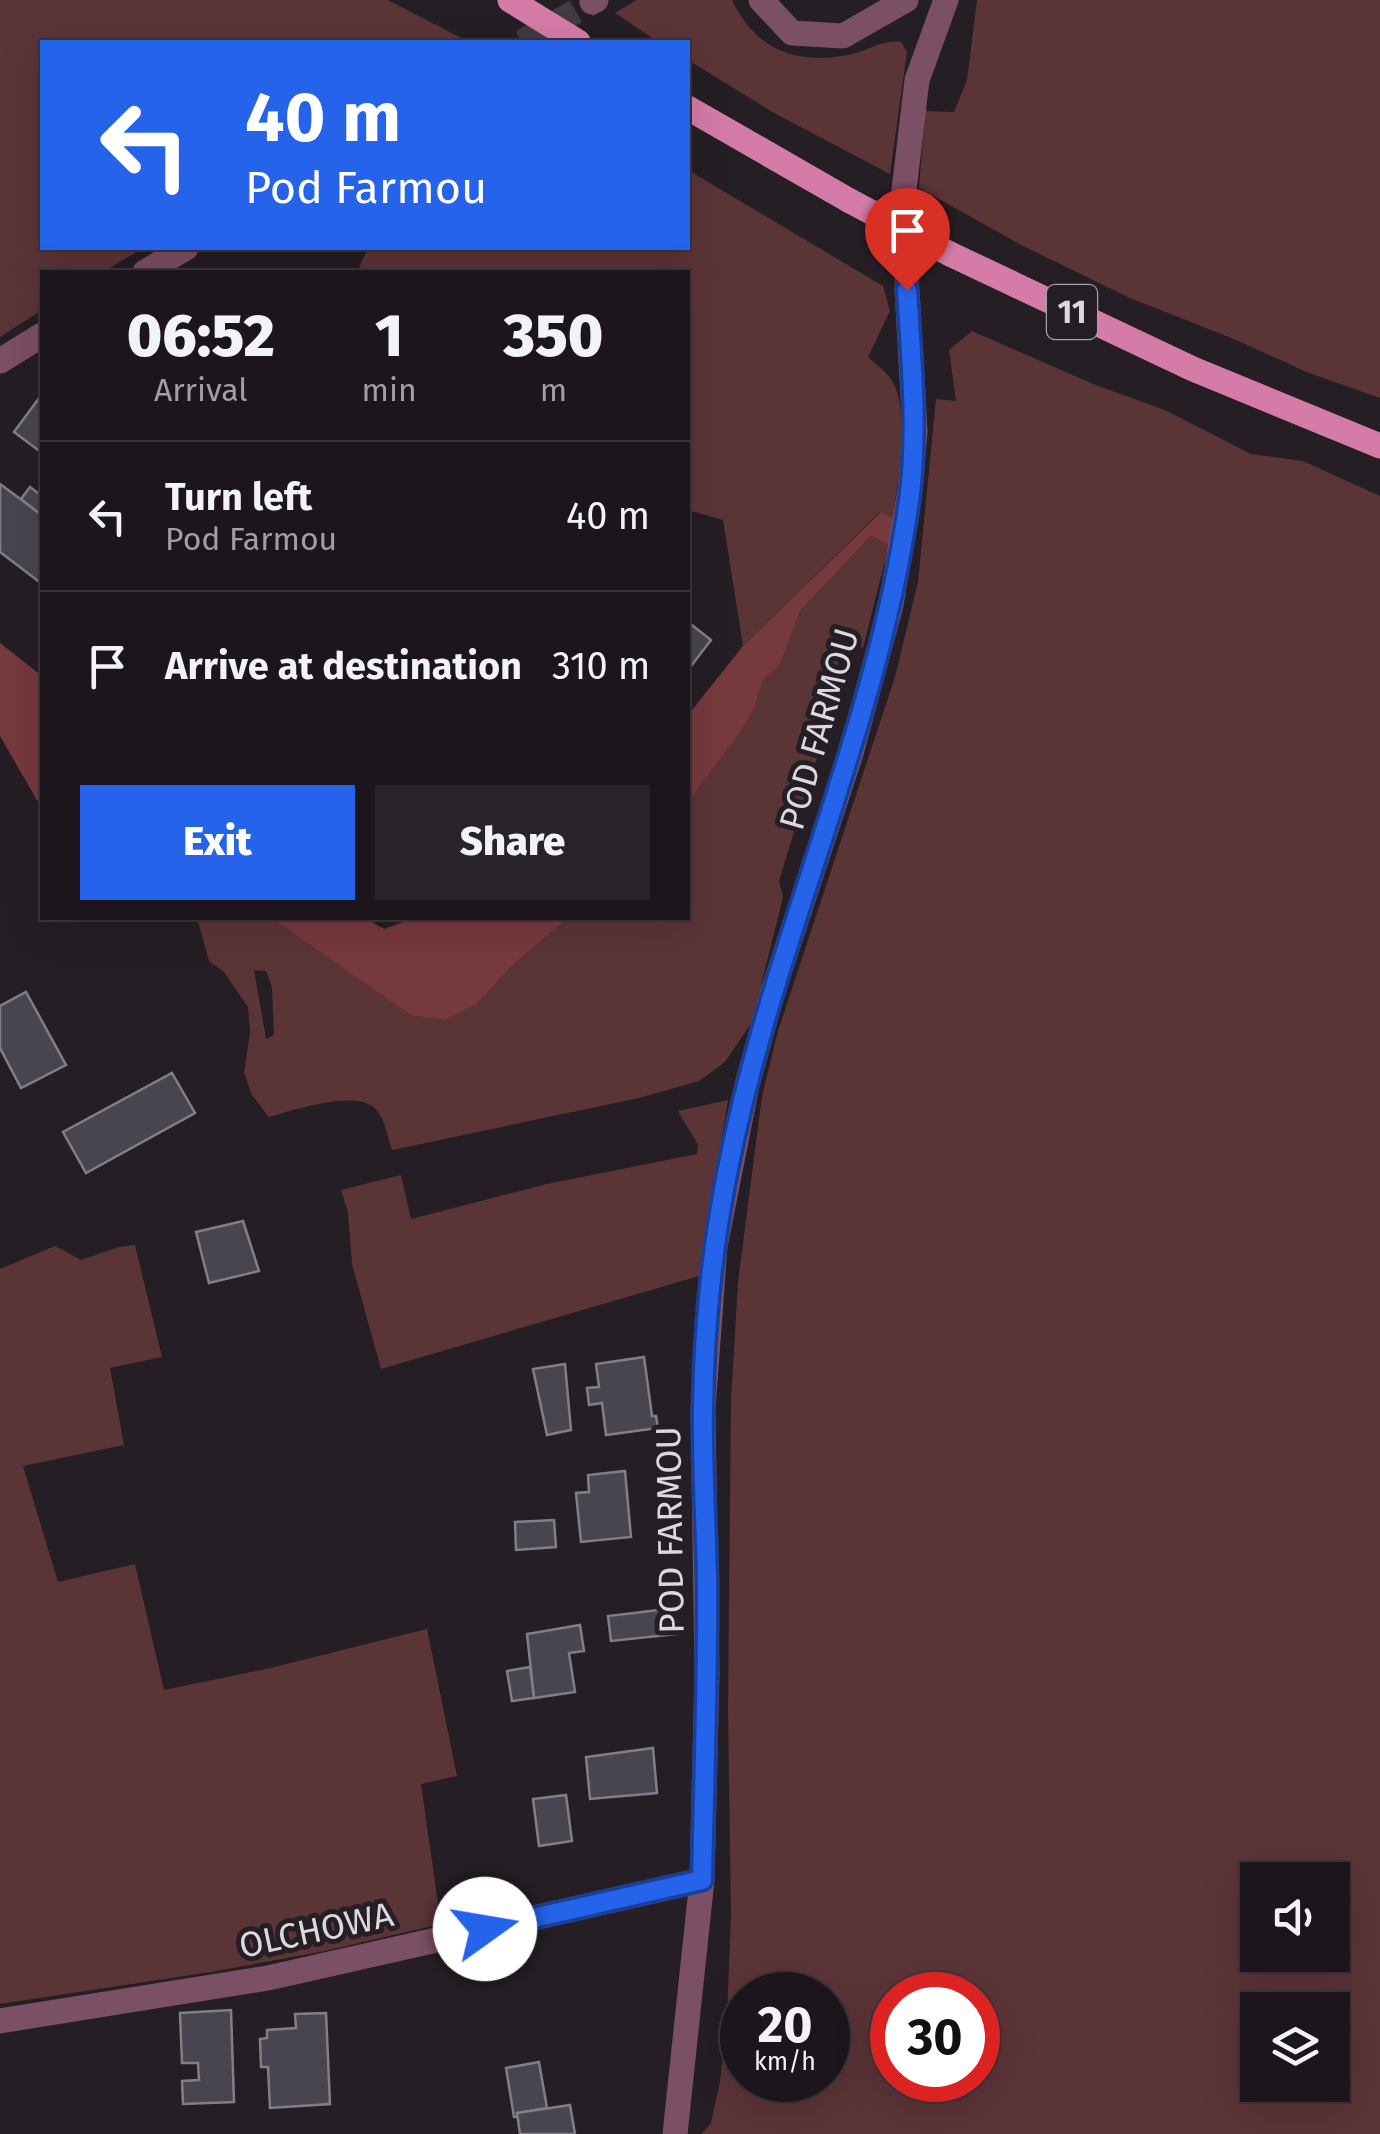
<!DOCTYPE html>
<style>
body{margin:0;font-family:"Fira Sans",sans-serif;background:#292329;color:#f1f3f6;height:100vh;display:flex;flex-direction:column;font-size:38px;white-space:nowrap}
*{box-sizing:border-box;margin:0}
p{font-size:32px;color:#a09fa3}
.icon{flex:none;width:55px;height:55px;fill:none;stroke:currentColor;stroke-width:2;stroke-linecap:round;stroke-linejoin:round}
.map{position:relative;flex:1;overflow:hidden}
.details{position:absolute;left:40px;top:270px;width:650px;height:650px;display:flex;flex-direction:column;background:#1c161c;border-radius:0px;box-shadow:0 10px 40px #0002,0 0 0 2px #3a353b}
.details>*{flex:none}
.guide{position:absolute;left:40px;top:40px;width:650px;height:210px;border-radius:0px;box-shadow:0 10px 40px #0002,0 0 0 2px #3a353b;background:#2563eb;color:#fff;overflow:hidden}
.tools{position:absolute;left:1240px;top:1862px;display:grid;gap:20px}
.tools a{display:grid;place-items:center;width:110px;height:110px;border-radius:0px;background:#1c161c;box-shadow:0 10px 40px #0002,0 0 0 2px #3a353b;font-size:50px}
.speed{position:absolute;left:720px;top:1972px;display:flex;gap:20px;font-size:50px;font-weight:700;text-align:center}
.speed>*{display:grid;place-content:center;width:130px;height:130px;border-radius:50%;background:#1c161c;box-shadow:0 10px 40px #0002,0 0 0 2px #3a353b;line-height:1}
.speed small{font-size:25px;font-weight:400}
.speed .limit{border:15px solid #d22;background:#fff;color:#111}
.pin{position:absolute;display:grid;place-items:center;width:85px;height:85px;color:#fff;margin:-102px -42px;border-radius:50% 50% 50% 0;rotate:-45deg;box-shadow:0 0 10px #0007}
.pin .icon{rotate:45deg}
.me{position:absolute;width:110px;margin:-55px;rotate:77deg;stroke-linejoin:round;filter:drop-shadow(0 0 8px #0008)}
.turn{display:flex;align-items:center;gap:35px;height:210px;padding:0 40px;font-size:45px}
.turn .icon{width:130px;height:130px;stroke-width:2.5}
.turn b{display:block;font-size:70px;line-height:85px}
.eta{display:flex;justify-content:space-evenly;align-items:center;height:170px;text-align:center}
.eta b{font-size:60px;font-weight:800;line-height:70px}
.cta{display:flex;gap:20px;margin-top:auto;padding:20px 40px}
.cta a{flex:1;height:115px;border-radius:0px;background:#2563eb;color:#fff;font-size:40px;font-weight:800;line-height:115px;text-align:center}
.cta a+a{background:#292329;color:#f1f3f6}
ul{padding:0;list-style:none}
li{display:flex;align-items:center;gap:30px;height:150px;padding:0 40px;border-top:2px solid #3a353b}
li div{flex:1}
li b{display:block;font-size:38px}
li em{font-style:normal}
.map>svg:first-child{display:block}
</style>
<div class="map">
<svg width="1380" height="2134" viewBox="0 0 1380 2134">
<rect width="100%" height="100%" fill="#251e25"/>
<g fill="#5b3436" fill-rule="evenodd">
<polygon points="0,0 388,0 469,42 42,42 42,248 143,248 103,272 42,272 42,310 0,337"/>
<path d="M637,0H732C755,49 795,65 848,55C866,52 883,39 901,42L907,52L890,174L776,114L688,60V42H658L615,13Z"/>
<polygon points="977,0 1380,0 1380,398 1309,373 1234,339 1130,298 1021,245 919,188 925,111 954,112 967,80"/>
<path d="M688,170L883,286L890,311L868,357C876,364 885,371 891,379C912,412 897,480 893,518L880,512L743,646L723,520L688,510V272H357L368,248H688Z"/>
<path d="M972,331L1093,384L1165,410L1251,454L1303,461L1380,496V2134H701L711,2123L720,2081L727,2017L731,1915L728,1708L731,1401L738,1282L762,1096L778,1031L895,677L918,582L936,399L956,401L949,350ZM1258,1880H1332V1955H1258ZM742,1995H828V2080H742ZM892,1995H978V2080H892ZM1258,2010H1332V2085H1258Z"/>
<path d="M871,536L889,545L863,648L841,644L831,712L779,881L783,897L752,1022L725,1062L699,1081L639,1098L392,1150C387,1136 385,1115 372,1106C350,1091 294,1110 269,1117L252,1095L244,1073L250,1032L248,1007L224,972L209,961L197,918H271L411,1014L445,1020L477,1004L513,965L568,918H688V801L754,709L763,680L780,665L800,611ZM254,970L266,971L272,987L274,1035L266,1039Z"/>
<polygon points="728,1100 699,1276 381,1369 352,1264 348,1213 341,1190 401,1175 411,1219 547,1184 697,1154 698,1145 678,1111"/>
<polygon points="135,1245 162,1357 110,1368 124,1445 23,1466 58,1582 135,1564 164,1690 266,1669 427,1629 457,1776 421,1784 441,1924 320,1952 211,1972 0,2004 0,1269 55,1246 81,1260 119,1247"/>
</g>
<g fill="#76393e">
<polygon points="881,512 893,518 889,545 871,536 800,611 780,665 763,680 754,709 738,735 688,801 688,715 743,646"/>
<polygon points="0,643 42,676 42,809 0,736"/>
<polygon points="271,918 365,918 384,929 415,918 568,918 513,965 477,1004 445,1020 411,1015"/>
</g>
<g fill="#484550" stroke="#817e8a" stroke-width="2.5">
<polygon points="42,394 42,453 14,432"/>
<polygon points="0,484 42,515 42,584 0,552"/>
<polygon points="30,487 42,496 40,514 21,499"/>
<polygon points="688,622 711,640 688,670"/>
<polygon points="26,992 66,1065 21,1088 0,1048 0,1006"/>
<polygon points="172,1073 195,1113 86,1173 63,1132"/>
<polygon points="243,1221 259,1271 209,1283 196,1232"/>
<polygon points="644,1357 652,1416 656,1416 658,1428 606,1435 602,1403 589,1405 587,1388 599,1387 596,1364"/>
<polygon points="565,1364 571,1430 547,1435 533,1369"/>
<polygon points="625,1471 631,1537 581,1542 576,1493 589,1492 588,1475"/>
<polygon points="554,1520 556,1547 516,1550 515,1522"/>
<polygon points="676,1608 678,1634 611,1641 608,1616"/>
<polygon points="580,1625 584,1651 569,1653 575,1692 534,1698 527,1634"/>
<polygon points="530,1667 534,1698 512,1701 507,1671"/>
<polygon points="653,1748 657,1793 590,1799 586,1757"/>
<polygon points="566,1795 572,1841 539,1846 533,1799"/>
<polygon points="231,2010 234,2102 183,2104 182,2081 199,2080 198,2063 182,2063 180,2013"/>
<polygon points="326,2013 330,2104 270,2108 268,2067 261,2067 260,2039 267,2038 267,2030 296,2028 295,2014"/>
<polygon points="539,2062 547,2108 517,2113 518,2117 514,2117 506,2068"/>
<polygon points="570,2105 575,2134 520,2134 517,2113"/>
</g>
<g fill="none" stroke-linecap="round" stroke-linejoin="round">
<g stroke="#413a41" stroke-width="25" stroke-dasharray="25 12" stroke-linecap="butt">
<polyline points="522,42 592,2"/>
<polyline points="904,190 907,290"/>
</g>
<g stroke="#7b4f64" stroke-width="25">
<polyline points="761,0 792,33 843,36 906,0"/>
<polyline points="592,2 596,0"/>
<polyline points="904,190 917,80 946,0"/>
<polyline points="145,272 186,248"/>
<polyline points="0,361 42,335"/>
<polyline points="0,2021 268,1978 702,1880"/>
<polyline points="675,2134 702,1880 707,1673 703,1409 715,1246 747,1085 772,994 851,753 891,605 910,490 915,431 907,290"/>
</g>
<g stroke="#d57ba8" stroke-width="25">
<polyline points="688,108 850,201"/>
<polyline points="950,254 1193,369 1380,446"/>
</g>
<g stroke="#d57ba8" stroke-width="25">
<polyline points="510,0 578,42"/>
<polyline points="850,201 950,254"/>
</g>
</g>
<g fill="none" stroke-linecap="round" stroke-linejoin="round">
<defs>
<path id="route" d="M485,1929L702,1880C704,1780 708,1680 707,1579C706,1523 702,1465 703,1409C704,1326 713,1240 730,1159C776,933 880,722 910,493C918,425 911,357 907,290"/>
</defs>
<use href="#route" stroke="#184099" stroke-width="25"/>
<use href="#route" stroke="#2563eb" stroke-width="18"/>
</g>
<g text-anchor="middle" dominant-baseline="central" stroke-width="10" stroke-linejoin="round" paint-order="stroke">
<rect fill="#251e25" stroke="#a6a0a6" stroke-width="2.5" x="1047" y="285" width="50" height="54" rx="8"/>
<g font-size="32" font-weight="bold" fill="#ddd8dd">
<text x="1072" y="312">11</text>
</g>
<g font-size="35" fill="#ddd8dd" stroke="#251e25">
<text transform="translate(819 729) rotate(-74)">POD FARMOU</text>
<text transform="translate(670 1530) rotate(-91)">POD FARMOU</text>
<text transform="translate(316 1930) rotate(-12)">OLCHOWA</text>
</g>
</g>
</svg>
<div class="tools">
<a><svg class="icon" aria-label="sound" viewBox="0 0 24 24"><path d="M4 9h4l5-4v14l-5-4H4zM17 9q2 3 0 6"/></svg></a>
<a><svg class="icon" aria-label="layers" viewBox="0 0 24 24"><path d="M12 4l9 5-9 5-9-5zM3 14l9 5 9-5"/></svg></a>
</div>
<div class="speed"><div>20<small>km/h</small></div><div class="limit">30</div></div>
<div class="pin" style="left:907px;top:290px;background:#d93025"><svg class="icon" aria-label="arrive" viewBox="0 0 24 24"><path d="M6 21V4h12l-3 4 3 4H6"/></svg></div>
<svg class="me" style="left:485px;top:1929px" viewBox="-20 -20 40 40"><circle r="19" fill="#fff"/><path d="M0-13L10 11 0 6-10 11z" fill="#2563eb"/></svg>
<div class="guide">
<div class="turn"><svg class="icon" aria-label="left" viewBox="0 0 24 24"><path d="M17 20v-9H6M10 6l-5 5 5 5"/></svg><div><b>40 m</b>Pod Farmou</div></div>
</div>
<section class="details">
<div class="eta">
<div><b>06:52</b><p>Arrival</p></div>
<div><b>1</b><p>min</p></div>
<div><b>350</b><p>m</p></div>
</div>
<ul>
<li><svg class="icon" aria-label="left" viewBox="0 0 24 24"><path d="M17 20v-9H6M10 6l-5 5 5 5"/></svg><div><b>Turn left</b><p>Pod Farmou</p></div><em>40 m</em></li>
<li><svg class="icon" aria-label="arrive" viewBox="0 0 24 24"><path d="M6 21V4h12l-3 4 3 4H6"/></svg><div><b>Arrive at destination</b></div><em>310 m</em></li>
</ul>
<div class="cta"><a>Exit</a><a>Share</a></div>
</section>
</div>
